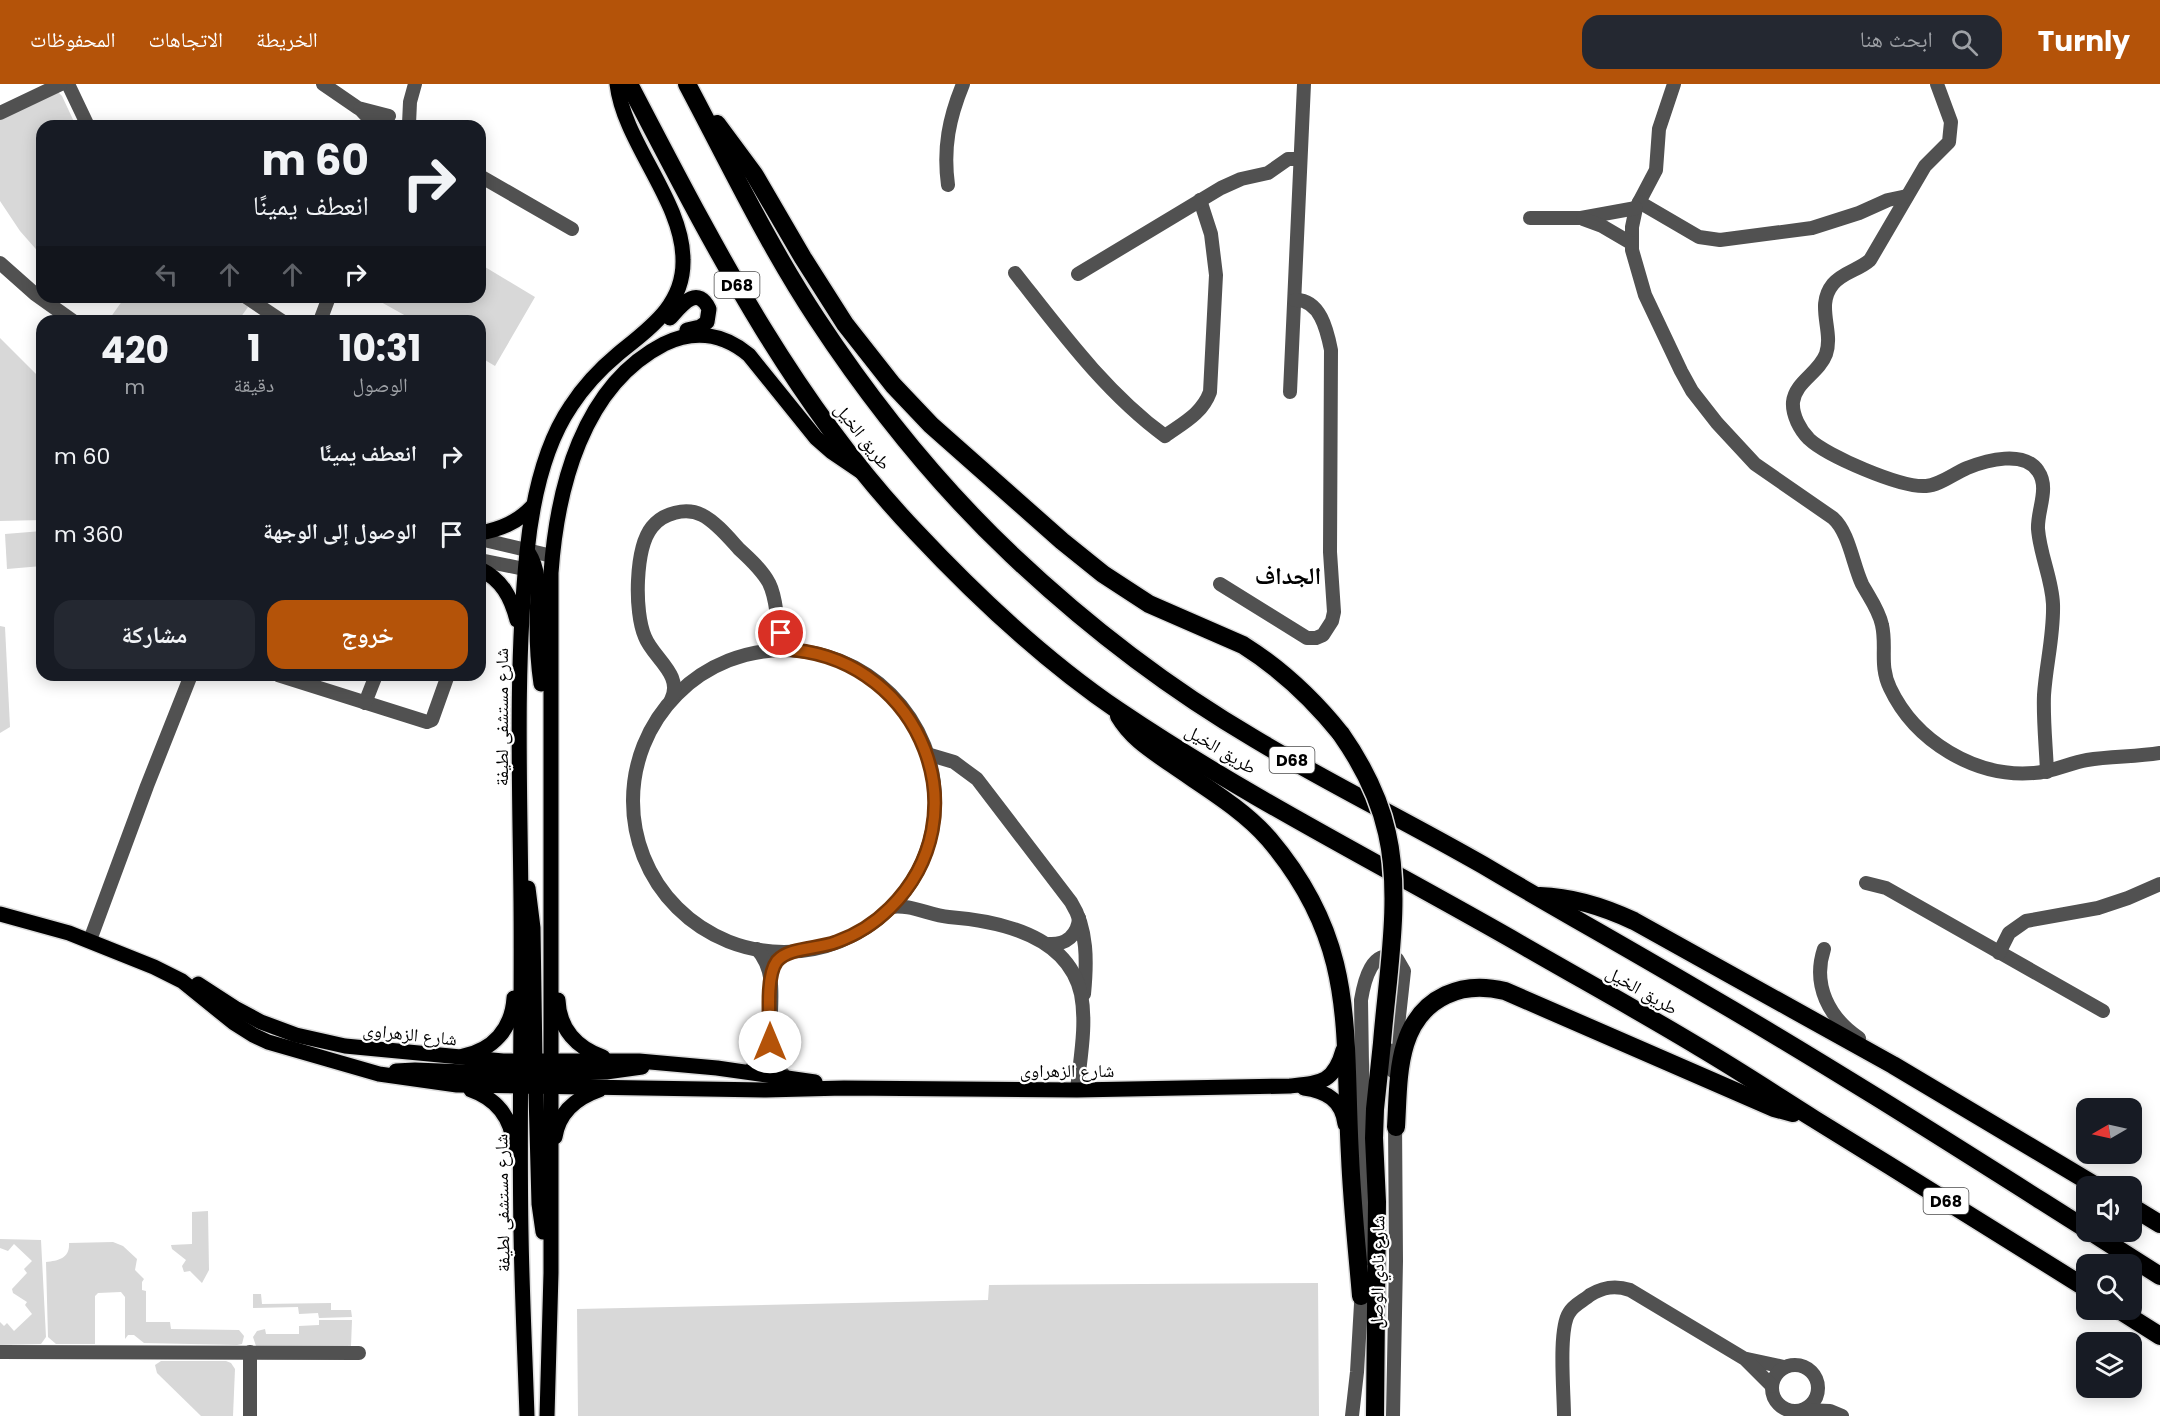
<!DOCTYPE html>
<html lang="ar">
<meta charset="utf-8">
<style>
body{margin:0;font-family:Poppins,"Noto Naskh Arabic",sans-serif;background:#242831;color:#f1f3f6;direction:rtl;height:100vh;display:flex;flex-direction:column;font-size:22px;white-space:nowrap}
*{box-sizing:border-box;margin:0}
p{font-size:20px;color:#9ea1a6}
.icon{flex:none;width:33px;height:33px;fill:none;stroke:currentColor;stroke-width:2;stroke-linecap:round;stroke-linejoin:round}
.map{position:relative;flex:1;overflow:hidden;direction:ltr}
.panel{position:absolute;left:36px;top:231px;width:450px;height:366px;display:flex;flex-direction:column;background:#171b24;border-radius:18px;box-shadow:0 3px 15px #0003;direction:rtl}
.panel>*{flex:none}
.hud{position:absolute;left:36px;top:36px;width:450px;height:183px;border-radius:18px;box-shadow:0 3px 15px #0003;direction:rtl;background:#171b24;color:#f1f3f6;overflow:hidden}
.needle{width:39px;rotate:261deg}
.fabs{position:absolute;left:2076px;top:1014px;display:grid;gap:12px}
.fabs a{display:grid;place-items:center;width:66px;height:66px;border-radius:12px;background:#171b24;box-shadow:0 3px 15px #0003;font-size:30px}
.pin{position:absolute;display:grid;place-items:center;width:51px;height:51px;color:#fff;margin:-26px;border:3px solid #fff;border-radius:50%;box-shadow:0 2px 6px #0007}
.me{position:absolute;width:66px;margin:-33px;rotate:0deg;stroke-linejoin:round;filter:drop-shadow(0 0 4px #0008)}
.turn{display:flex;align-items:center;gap:21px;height:126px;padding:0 18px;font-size:27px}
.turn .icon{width:78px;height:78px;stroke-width:2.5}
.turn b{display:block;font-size:42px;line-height:51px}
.lanes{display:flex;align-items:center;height:57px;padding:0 18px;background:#0003;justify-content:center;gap:30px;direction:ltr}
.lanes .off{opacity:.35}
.eta{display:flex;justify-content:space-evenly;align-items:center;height:102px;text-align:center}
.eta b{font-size:36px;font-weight:700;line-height:42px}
.action{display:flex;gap:12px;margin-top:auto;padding:12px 18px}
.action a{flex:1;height:69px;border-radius:18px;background:#b45309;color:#fff;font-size:24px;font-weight:700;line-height:69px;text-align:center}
.action a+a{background:#242831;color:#f1f3f6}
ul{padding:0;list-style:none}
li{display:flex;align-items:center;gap:18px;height:78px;padding:0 18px}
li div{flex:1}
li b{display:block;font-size:22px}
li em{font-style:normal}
header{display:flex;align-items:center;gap:36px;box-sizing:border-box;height:84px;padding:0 30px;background:#b45309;color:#fff}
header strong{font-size:28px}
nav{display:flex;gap:33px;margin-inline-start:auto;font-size:21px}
.search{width:420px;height:54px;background:#242831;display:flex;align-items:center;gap:15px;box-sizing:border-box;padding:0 21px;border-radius:18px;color:#9ea1a6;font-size:22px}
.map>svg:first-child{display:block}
</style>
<header>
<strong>Turnly</strong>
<div class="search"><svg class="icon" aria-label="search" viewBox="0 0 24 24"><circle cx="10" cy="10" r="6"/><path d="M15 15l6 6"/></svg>ابحث هنا</div>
<nav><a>الخريطة</a><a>الاتجاهات</a><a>المحفوظات</a></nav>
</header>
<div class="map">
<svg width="2160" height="1332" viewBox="0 0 2160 1332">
<rect width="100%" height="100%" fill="#fff"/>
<g fill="#d8d8d8">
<polygon points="51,8 58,8 62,12 76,42 42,42 42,172 20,147 0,117 0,36"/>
<polygon points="480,180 535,213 495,282 480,273 480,237 415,237 372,213 480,213"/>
<polygon points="125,213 234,213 248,223 238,237 108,237"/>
<polygon points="0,254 42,296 42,436 0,437"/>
<polygon points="42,447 42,482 7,485 5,450"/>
<polygon points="0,542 5,543 10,643 0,649"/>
<polygon points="208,1127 209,1186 202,1199 190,1187 184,1188 182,1182 186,1176 172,1165 171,1161 192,1160 192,1128"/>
<polygon points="0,1155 41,1156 46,1253 41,1260 0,1261 0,1238 4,1242 7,1239 14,1247 32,1230 25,1221 27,1218 13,1209 12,1205 27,1189 24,1185 32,1177 14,1160 8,1167 0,1164"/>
<path d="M113,1158L123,1162L137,1175L135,1186L144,1195L142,1198V1206L146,1207V1238H170L171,1245L239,1246L244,1252L242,1260L237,1261L144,1259L134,1251H128L125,1255V1213L121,1208L98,1209L95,1212V1260H56L48,1253L46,1178C59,1177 70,1174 69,1159Z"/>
<polygon points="1318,1199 1319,1332 578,1332 577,1225 988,1216 989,1201"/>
<polygon points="253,1210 261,1210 262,1220 331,1219 331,1226 351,1226 352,1233 319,1234 318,1229 299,1230 298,1223 253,1224"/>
<polygon points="319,1236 352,1236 351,1262 256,1262 253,1253 257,1247 265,1245 266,1250 299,1250 299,1242 319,1241"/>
<polygon points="161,1277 226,1277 231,1279 235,1285 233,1332 201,1332 157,1289 155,1281"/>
</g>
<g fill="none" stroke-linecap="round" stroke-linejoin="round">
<defs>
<g id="major">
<path d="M670,234C681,222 697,200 709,225L707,238L700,243L687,246"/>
<path d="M480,449C501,445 518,438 533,422"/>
<path d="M528,468C542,490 537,514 537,540C537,560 538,580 541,600"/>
<path d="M480,485C502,496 511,513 517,536"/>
<polyline points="528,804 533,844 535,977 539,990 550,1003"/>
<path d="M0,830L69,849L154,883L182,897L234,939L253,951L268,958L379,990L457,1001L766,1006L844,1004L1077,1006L1290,1002C1320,999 1334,999 1343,966"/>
<polyline points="198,900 235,924 261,938 296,951 345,962 503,977 639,977 717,984 815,998"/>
<path d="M558,916C559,945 577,964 603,973"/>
<path d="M463,972C493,966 512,945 514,914"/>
<polyline points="396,987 415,986 515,990 531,987"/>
<polyline points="541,990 606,988 642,983"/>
<polyline points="531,993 536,1009 539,1120 543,1148"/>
<path d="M1304,1004C1326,1007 1342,1016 1345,1040"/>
<path d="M471,1006C497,1015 511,1033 514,1061"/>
<path d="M555,1053C559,1028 576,1014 599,1006"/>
<path d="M527,1332C525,1271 522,1210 521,1149C519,1039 522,929 521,819C520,703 515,585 527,468C532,419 543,363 571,322C584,302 600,285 618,270C650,244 684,221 683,176C683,117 624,59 617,0"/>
<path d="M547,1332L551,1189V489C557,405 582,302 664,260C695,245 724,250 749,271L816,354L832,368L860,387"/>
</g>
<g id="highway">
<path d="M629,0C711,157 792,318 916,448C977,513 1045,577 1119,627C1248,714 1388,784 1522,861C1581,895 1641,928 1699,963C1738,986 1776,1011 1814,1035C1905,1091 1996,1148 2086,1204"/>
<path d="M687,0C729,79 768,161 817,235C873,320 938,401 1012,471C1086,541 1168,604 1255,655C1330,700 1408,738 1483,781C1557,825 1633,867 1707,911C1836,986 1961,1066 2086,1145"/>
<path d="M717,40L754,90L803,174L845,240L893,301L931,341L1062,457L1103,490L1149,520L1243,561C1281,585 1313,615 1341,650"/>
<path d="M1119,632C1132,654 1152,666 1172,680C1205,703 1243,725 1269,755C1358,860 1343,945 1350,1072C1352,1119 1357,1165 1361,1212"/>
<path d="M1540,812C1573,813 1604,823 1634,837L1893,981L2096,1102"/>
<path d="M1396,1043C1399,996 1395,935 1446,911C1465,902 1485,902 1505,907L1774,1024L1793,1029"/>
<polyline points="2132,1123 2160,1140"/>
<polyline points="2091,1148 2160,1192"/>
<polyline points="2119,1226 2160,1252"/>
<polyline points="1375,1332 1377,1118 1374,1054 1375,1025 1382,959"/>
</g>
</defs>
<use href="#major" stroke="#dbdbdb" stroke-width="18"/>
<use href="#highway" stroke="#dbdbdb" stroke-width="21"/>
<g stroke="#515151" stroke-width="14">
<polyline points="68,0 88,42"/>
<polyline points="323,0 358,24 389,32"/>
<path d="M1674,0L1659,45L1656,86L1636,124L1632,143V166L1645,211L1681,287L1692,307L1717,339L1755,380L1833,434C1849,448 1853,481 1862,500C1869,513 1879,526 1882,541C1887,563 1879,581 1890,604C1915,657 1975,694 2034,689C2053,688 2069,679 2087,676C2111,672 2136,673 2160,669"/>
<path d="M1937,0L1951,38L1949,58L1925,82L1870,176C1859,186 1843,188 1833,200C1815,222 1834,246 1826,270C1819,289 1795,298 1793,318C1792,331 1800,346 1809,355C1827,372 1901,404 1926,402C1940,401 1953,390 1967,384C1987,376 2024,366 2038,387C2050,404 2037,426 2038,445C2040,471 2052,495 2053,520C2054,551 2046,580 2044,611C2043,636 2046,662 2047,688"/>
<polyline points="360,25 376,42"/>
<polyline points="0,29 61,0"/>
<polyline points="409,40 410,18 415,0"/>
<polyline points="480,92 572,145"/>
<path d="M948,101C943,64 949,34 963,0"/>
<polyline points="1639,118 1699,153 1720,156 1812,144 1859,129 1888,116 1907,112"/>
<polyline points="1530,134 1581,134 1636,124"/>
<polyline points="1583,135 1602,142 1631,159"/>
<polyline points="0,179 35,210 73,237"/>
<path d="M1015,189C1060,246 1105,308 1165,352C1183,339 1202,330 1210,308L1216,191L1211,150L1200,116"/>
<polyline points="1078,190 1221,104 1241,95 1268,89 1288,75 1300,75"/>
<polyline points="246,213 282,237"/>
<polyline points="320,237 329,213"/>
<polyline points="1290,308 1304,0"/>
<polyline points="480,455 552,472"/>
<polyline points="480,476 534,487"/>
<path d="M1220,500L1307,554H1316L1323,551L1332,537L1334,528L1330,468L1331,266C1327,246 1320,215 1295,216"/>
<circle cx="784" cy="717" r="151"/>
<polyline points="278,591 427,638 432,636 448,591"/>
<path d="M671,616C684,591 653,574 645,553C634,528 635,464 652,443C663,429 686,423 702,431C716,438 729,454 739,465C750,475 762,486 769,499C781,523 771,546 794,566"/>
<polyline points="365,619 376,591"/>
<path d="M927,670L954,678L977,695L1071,818C1088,845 1087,879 1084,910"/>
<polyline points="1866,799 1886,804 2103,927"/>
<path d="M891,823C910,820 929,831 949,833C1000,837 1068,851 1081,910C1087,941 1080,975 1077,1006"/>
<polyline points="90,856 147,702 191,591"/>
<path d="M1049,860C1066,861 1078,851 1079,834"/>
<path d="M757,865C790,902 751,958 787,995"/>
<path d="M1824,865C1812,901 1829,934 1859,954"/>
<polyline points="1999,869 2009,849 2026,837 2098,824 2128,814 2160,800"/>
<polyline points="748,988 765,973 770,959"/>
<path d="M1365,1175L1361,916C1364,898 1372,862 1397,875L1404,887L1393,987"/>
<polyline points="0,1268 359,1269"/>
<polyline points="250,1268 250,1332"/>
<polyline points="1747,1275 1784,1283"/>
<circle cx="1795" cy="1304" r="23"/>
<polyline points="1804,1326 1830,1327 1842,1332"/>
<polyline points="1352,1332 1357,1288 1362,1203"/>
<polyline points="1393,1332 1396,1177 1395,1036"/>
<path d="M1564,1332C1564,1309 1558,1246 1569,1229C1573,1221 1583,1217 1590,1211C1603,1203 1615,1201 1630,1206L1745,1275L1772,1302"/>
</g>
<use href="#major" stroke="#000" stroke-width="15"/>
<use href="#highway" stroke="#000" stroke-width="18"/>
<defs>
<path id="highway-bridge" d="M1341,650C1362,680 1379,713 1387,749C1402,813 1387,894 1382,959"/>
</defs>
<use href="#highway-bridge" stroke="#dbdbdb" stroke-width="21" stroke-linecap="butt"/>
<use href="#highway-bridge" stroke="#000" stroke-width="18"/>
</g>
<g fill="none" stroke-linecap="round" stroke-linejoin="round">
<defs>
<path id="route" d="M770,958C770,937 765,893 777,877C789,863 819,865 836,858C856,851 875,839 890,824C983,732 921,579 794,566L781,549"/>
</defs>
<use href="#route" stroke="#753606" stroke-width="15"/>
<use href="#route" stroke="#b45309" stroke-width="10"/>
</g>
<g text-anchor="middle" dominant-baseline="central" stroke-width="4.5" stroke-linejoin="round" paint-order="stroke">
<g fill="#fff" stroke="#4c4c4c" stroke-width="1.5">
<rect x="714.5" y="188" width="45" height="26" rx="4.5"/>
<rect x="1269.5" y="663" width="45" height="26" rx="4.5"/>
<rect x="1923.5" y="1104" width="45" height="26" rx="4.5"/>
</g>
<g font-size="16" font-weight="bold" fill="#000">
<text x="737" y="201">D68</text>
<text x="1292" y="676">D68</text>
<text x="1946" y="1117">D68</text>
</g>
<g font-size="18" fill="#000" stroke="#fff">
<text transform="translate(863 352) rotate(52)">طريق الخيل</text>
<text transform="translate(501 633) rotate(-90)">شارع مستشفى لطيفة</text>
<text transform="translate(1221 665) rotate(31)">طريق الخيل</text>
<text transform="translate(1642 906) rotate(30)">طريق الخيل</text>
<text transform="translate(410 950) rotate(6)">شارع الزهراوى</text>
<text x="1067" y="986">شارع الزهراوى</text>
<text transform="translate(502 1119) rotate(-91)">شارع مستشفى لطيفة</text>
<text transform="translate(1377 1188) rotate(-89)">شارع نادي الوصل</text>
</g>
<g font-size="24" font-weight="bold" fill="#000" stroke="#fff">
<text x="1288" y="491">الجداف</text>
</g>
</g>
</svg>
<div class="fabs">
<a><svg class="needle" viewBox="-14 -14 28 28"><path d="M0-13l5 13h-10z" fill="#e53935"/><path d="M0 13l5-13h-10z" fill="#9ea1a6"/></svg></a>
<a><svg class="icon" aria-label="sound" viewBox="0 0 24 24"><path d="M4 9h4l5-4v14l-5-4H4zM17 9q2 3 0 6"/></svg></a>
<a><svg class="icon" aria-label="search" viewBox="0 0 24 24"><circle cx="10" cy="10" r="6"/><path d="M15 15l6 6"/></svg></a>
<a><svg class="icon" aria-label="layers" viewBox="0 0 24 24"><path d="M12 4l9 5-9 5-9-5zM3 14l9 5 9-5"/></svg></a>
</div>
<div class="pin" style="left:781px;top:549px;background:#d93025"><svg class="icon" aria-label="arrive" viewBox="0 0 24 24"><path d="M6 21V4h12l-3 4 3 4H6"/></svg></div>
<svg class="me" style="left:770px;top:958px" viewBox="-20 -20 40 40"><circle r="19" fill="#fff"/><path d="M0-13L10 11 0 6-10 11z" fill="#b45309"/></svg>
<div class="hud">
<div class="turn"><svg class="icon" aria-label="right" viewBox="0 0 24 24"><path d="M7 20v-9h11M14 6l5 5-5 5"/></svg><div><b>60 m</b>انعطف يمينًا</div></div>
<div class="lanes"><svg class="icon off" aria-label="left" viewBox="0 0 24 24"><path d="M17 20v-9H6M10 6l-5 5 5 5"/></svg><svg class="icon off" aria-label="ahead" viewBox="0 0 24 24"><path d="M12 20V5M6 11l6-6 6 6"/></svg><svg class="icon off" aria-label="ahead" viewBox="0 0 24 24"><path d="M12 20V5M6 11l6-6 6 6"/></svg><svg class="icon" aria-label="right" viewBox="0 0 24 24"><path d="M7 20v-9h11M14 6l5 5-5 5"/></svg></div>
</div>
<section class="panel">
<div class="eta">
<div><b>10:31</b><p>الوصول</p></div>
<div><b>1</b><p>دقيقة</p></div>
<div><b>420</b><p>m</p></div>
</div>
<ul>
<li><svg class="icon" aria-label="right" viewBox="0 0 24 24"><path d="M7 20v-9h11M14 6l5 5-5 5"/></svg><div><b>انعطف يمينًا</b></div><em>60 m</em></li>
<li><svg class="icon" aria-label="arrive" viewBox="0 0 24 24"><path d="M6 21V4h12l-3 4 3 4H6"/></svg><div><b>الوصول إلى الوجهة</b></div><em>360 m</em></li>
</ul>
<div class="action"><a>خروج</a><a>مشاركة</a></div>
</section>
</div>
